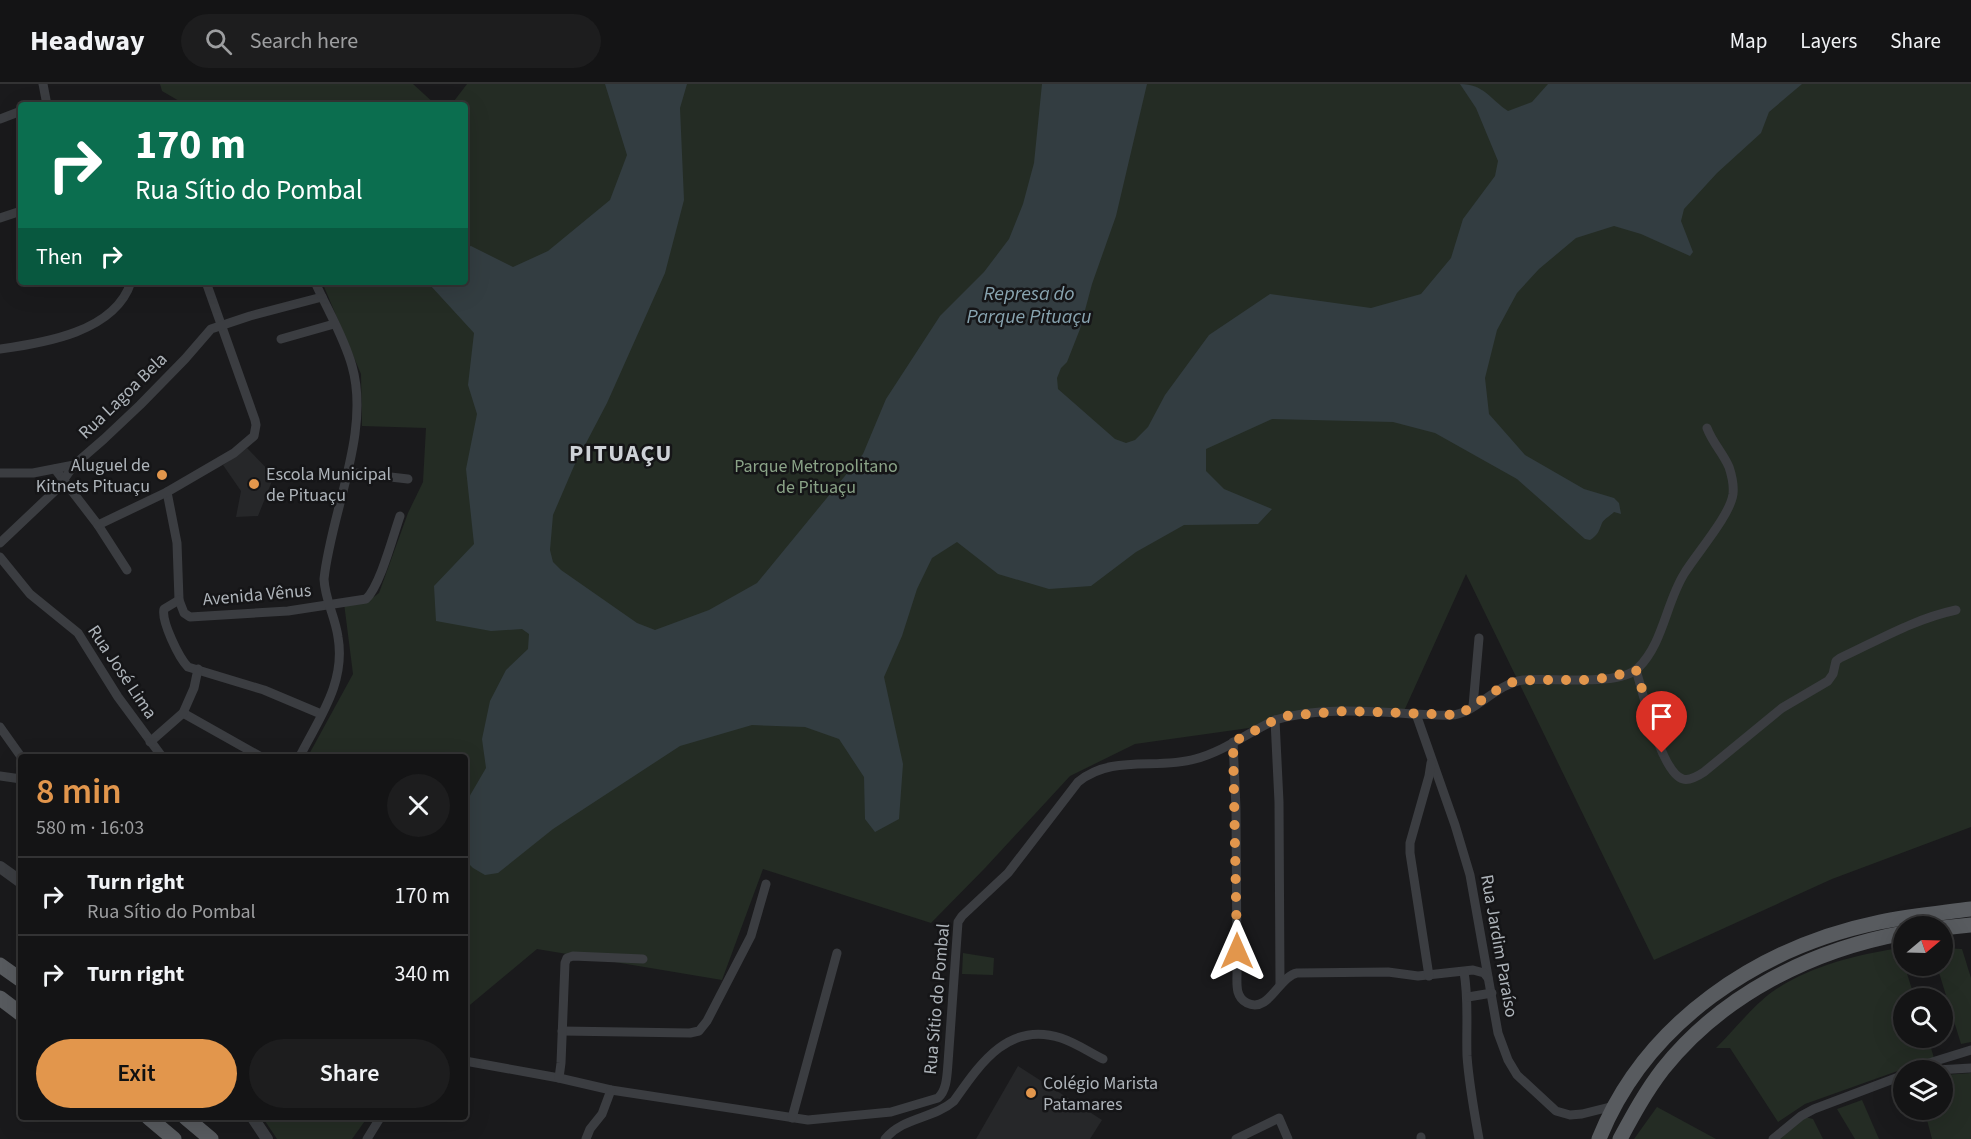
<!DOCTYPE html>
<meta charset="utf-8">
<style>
body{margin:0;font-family:"Source Sans 3",sans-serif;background:#1d1d1e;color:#f1f3f6;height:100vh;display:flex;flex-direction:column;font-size:22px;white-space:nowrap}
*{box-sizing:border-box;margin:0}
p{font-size:20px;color:#9d9ea0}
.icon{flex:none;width:33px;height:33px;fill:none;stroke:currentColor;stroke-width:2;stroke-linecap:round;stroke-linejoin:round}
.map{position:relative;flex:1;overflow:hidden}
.panel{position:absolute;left:18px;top:670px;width:450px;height:366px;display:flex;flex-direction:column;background:#141415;border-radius:6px;box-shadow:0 6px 24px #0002,0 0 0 2px #333334}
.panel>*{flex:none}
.banner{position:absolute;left:18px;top:18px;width:450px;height:183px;border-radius:6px;box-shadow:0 6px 24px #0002,0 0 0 2px #333334;background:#0b6e4f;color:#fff;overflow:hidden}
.needle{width:39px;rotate:71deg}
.controls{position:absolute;left:1893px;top:832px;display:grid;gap:12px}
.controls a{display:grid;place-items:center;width:60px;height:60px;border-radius:50%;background:#141415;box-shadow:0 6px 24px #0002,0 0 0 2px #333334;font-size:30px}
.pin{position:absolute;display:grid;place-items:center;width:51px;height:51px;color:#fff;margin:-62px -26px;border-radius:50% 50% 50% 0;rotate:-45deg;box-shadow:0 0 6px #0007}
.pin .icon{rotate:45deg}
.me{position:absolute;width:66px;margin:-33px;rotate:0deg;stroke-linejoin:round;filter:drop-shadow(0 0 4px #0008)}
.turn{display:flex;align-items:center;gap:21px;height:126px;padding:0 18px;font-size:27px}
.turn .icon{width:78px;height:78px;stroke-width:2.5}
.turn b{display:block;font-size:42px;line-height:51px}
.then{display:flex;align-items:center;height:57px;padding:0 18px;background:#0003;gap:12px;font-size:22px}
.round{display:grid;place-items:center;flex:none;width:63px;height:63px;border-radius:32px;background:#1d1d1e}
.head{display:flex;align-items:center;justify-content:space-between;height:102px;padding:0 18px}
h1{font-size:36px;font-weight:600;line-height:45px;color:#e2964c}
.action{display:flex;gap:12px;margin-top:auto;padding:12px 18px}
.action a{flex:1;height:69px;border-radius:36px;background:#e2964c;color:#111;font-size:24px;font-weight:600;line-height:69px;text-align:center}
.action a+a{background:#1d1d1e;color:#f1f3f6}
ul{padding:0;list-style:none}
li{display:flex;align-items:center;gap:18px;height:78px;padding:0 18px;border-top:2px solid #333334}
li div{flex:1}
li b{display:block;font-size:22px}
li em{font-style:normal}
header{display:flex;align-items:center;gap:36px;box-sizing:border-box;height:84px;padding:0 30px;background:#141415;border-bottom:2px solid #333334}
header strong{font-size:28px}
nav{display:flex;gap:33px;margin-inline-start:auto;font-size:21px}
.search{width:420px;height:54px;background:#1d1d1e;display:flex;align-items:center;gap:15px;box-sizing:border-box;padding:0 21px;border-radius:33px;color:#9d9ea0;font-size:22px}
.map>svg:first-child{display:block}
</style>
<header>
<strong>Headway</strong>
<div class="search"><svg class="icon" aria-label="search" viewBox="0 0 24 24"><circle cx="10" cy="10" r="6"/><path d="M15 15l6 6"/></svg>Search here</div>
<nav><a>Map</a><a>Layers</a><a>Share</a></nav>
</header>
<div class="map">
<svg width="1971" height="1055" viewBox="0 0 1971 1055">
<rect width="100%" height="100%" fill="#1a1a1c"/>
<g fill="#262729">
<polygon points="247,364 274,392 258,432 236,433 241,407 223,381"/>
<polygon points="1018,982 1102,1036 1090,1055 976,1055"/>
</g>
<g fill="#242c24">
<polygon points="160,0 413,0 436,21 186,21 162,7"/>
<polygon points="467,0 1971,0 1971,743 1832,795 1654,876 1466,490 1404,627 1287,629 1249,644 1135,660 1070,692 985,784 931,839 763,785 722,896 537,865 465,925 465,674 307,674 353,590 344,519 367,518 379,509 408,429 423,398 426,344 362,342 361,290 322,198 465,198 465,21 451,21"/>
<path d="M1899,864L1915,915H1904V954H1928L1934,974L1805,1020L1778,1038L1730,964H1716C1733,947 1754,921 1772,908C1809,882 1856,871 1899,864Z"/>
<polygon points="1943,864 1962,865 1971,894 1971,958 1961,960 1937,882 1942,882"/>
<polygon points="963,869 994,874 993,891 962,890"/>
<polygon points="1971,989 1971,1055 1932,1055 1926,1032 1950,1024 1944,991"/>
<polygon points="1862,1016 1879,1055 1855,1055 1837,1025"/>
<polygon points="1657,1023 1716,1055 1634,1055"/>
<polygon points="1801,1032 1813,1035 1823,1055 1772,1055"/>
<polygon points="263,1034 367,1034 352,1055 277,1055"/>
</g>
<path fill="#333d41" d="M605,0H687L680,24L684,116L665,189L607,319L574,382L553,431L550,466L553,478L561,486L637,539L655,546L709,526L757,499L863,370L886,315L940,232L984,188L1009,155L1023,120L1034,79L1042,0H1147L1116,132L1092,200L1080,245L1067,278L1061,284L1057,294L1058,305L1115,355L1126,359L1135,356L1148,343L1165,311L1209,251L1270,210L1371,224L1421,210L1451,174L1463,135L1495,92L1498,77L1476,24L1460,0C1484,0 1490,15 1508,27L1532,18L1548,0H1802L1769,28L1761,49L1717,89L1684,125L1681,137L1693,168L1690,172L1641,150L1614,142L1576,154L1539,185L1517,209L1497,246L1485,294L1489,330L1525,371L1584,405L1614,414L1619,419L1621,430L1614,428C1610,432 1604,435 1602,439C1599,447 1598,451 1590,456L1585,455L1517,395L1435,349L1393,338L1272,335L1206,365V387L1224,405L1272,425L1258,440L1184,441L1136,468L1091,502L1049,505L998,490L957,458L932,474L917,505L902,552L884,593L903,680L899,735L875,748L865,735L864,693L839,655L805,643L752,641L680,662L553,745L498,789L485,791L473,784L465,776V720L486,684L482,655L490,617L506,586L528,565L529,550L522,545L491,547L436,537L434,502L474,460L466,385L477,330L468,301L474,249L430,201V198H465V163L471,162L513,183L548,167L610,116L627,71Z"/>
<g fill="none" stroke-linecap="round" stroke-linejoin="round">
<g stroke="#3b3d41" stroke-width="9">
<polyline points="43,0 47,21"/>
<polyline points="0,35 21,27"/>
<polyline points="0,134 21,127"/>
<polyline points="281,255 334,240"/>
<path d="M0,265C44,259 115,248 131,198"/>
<polyline points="55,385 98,441 127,486"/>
<polyline points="347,388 408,395"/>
<polyline points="0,389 33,389 74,381"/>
<path d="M167,408L177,459L179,516L184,529L190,533L288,527L366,515C380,502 393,452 400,432"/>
<polyline points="98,441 167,408 234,369 254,352 256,341 255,336 206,198"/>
<polyline points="0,459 58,404 74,381 104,355 140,321 185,275 211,245 250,232 322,213"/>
<polyline points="0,473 30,510 78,549 118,613 163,674"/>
<path d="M179,516L164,525C161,537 179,574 188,583L264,606L321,630"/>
<path d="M1636,586C1643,608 1661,689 1683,695C1690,697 1698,692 1704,688L1782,624L1828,597L1833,590L1836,577L1840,574C1879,556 1914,535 1956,526"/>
<polyline points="1473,622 1479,554"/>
<polyline points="183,629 263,674"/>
<polyline points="1416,630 1455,741 1470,791 1498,949 1508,976 1517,991 1556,1027 1570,1031 1582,1030 1614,1022"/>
<polyline points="1275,636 1279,718 1280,900"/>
<polyline points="0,643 22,674"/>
<polyline points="150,658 183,629 194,604 198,585"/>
<path d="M1233,658L1236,724L1237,889C1237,900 1235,913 1247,919C1269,930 1279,892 1297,889L1388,888L1418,892L1473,886L1484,889L1488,894"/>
<path d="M299,674C319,634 346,599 338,553C335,532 325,516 324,495C331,428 371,348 352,282C344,253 327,225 315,198"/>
<polyline points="0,692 21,695"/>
<path d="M1464,888C1469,916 1466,943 1467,972C1469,1000 1474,1027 1479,1055"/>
<polyline points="1429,892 1410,769 1410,759 1429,692 1431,679"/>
<polyline points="1468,913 1492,909"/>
<polyline points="562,947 690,949 699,947 707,937 751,852 766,800"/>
<path d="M465,977L559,994L611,1006L808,1036L891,1028L938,1014C947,1006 947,991 948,979L958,838L962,832L1008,789L1078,698C1112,670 1156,686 1195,675C1223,668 1249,648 1275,636C1319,623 1369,627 1414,630C1426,630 1439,632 1451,631C1474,631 1495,600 1523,596C1550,593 1619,603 1638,584C1663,560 1666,519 1684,490C1696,470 1730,432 1733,410C1734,401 1732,392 1729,383C1723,369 1712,358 1707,344"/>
<polyline points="1912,987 1929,979 1971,966"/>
<polyline points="1920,987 1971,984"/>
<polyline points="559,994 561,979 565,879 567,874 573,872 643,875"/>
<polyline points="792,1034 837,869"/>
<polyline points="1421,1053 1421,1055"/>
<polyline points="367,1055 380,1034"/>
<polyline points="586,1055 590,1045 602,1030 611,1006"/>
<path d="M885,1055C903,1033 933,1035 954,1017C980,980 1008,937 1061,954C1076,959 1089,968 1103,975"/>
<polyline points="1236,1055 1279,1034 1288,1055"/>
<polyline points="1773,1055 1801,1032 1814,1025 1904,991"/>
</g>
<g stroke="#3b3d41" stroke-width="12">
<polyline points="0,783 21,798"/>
<polyline points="253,1034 267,1055"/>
</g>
<g stroke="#585b5f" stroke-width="15">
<polyline points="1942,844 1971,841"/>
<polyline points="0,881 21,896"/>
<polyline points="0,914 21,930"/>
<polyline points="149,1034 174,1055"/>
<polyline points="186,1034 211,1055"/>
<path d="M1599,1055C1646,938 1759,863 1880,838C1910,832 1941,829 1971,825"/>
<path d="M1620,1055C1633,1031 1646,1007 1663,985C1722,911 1811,866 1904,849"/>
</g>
</g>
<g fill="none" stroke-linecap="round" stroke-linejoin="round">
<polyline stroke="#e2964c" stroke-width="10" stroke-dasharray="0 18" points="1237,867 1233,658 1275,636 1286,632 1346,627 1459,631 1500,604 1513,598 1532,596 1590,596 1611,593 1636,586 1662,669"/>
</g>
<g fill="#e2964c" stroke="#151517" stroke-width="2">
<circle cx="162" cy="391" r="6"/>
<circle cx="254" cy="400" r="6"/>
<circle cx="1031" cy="1009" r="6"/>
</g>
<g text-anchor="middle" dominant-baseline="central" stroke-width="5" stroke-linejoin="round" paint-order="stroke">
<g font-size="18" fill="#aeb4ba" stroke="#151517">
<text transform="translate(123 312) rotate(-44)">Rua Lagoa Bela</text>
<text transform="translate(257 511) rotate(-5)">Avenida Vênus</text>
<text transform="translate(122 588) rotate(56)">Rua José Lima</text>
<text transform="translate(1499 862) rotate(80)">Rua Jardim Paraíso</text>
<text transform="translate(937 915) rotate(-85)">Rua Sítio do Pombal</text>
</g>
<g font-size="18" fill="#aeb4ba" stroke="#151517" text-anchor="start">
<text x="150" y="381" text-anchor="end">Aluguel de<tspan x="150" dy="21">Kitnets Pituaçu</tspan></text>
<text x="266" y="390">Escola Municipal<tspan x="266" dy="21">de Pituaçu</tspan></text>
<text x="1043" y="999">Colégio Marista<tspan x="1043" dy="21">Patamares</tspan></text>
</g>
<g font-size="18" fill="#8aa387" stroke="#151517">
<text x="816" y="382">Parque Metropolitano<tspan x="816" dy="21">de Pituaçu</tspan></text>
</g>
<g font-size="20" font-style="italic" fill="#89a5b1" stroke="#151517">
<text x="1029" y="210">Represa do<tspan x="1029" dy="23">Parque Pituaçu</tspan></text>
</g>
<g font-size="24" font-weight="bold" letter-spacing="1.5" fill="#ced2d7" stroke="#151517">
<text x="621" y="369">PITUAÇU</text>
</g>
</g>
</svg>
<div class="controls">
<a><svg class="needle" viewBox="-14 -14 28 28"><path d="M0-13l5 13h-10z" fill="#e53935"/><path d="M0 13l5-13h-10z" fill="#9d9ea0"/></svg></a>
<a><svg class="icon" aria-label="search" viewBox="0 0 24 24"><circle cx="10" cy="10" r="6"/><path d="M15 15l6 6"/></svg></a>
<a><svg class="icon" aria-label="layers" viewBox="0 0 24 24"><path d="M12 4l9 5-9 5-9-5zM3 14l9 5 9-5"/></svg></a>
</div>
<div class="pin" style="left:1662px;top:669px;background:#d93025"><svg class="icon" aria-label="arrive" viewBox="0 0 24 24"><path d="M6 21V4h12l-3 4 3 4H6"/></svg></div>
<svg class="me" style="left:1237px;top:867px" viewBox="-20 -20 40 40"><path d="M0-17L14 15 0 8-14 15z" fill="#e2964c" stroke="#fff" stroke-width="4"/></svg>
<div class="banner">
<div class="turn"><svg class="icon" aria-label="right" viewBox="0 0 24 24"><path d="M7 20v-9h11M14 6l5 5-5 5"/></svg><div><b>170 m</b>Rua Sítio do Pombal</div></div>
<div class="then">Then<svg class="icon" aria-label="right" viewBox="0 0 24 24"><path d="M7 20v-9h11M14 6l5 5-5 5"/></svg></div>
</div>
<section class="panel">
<div class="head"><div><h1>8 min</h1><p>580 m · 16:03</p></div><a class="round"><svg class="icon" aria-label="close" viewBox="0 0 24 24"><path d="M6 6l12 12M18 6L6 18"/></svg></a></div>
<ul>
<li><svg class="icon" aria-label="right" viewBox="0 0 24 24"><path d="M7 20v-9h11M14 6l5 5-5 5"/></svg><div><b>Turn right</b><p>Rua Sítio do Pombal</p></div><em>170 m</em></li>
<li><svg class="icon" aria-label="right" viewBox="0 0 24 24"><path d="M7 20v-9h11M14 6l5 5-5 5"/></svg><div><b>Turn right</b></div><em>340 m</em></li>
</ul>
<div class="action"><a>Exit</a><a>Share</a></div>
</section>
</div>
